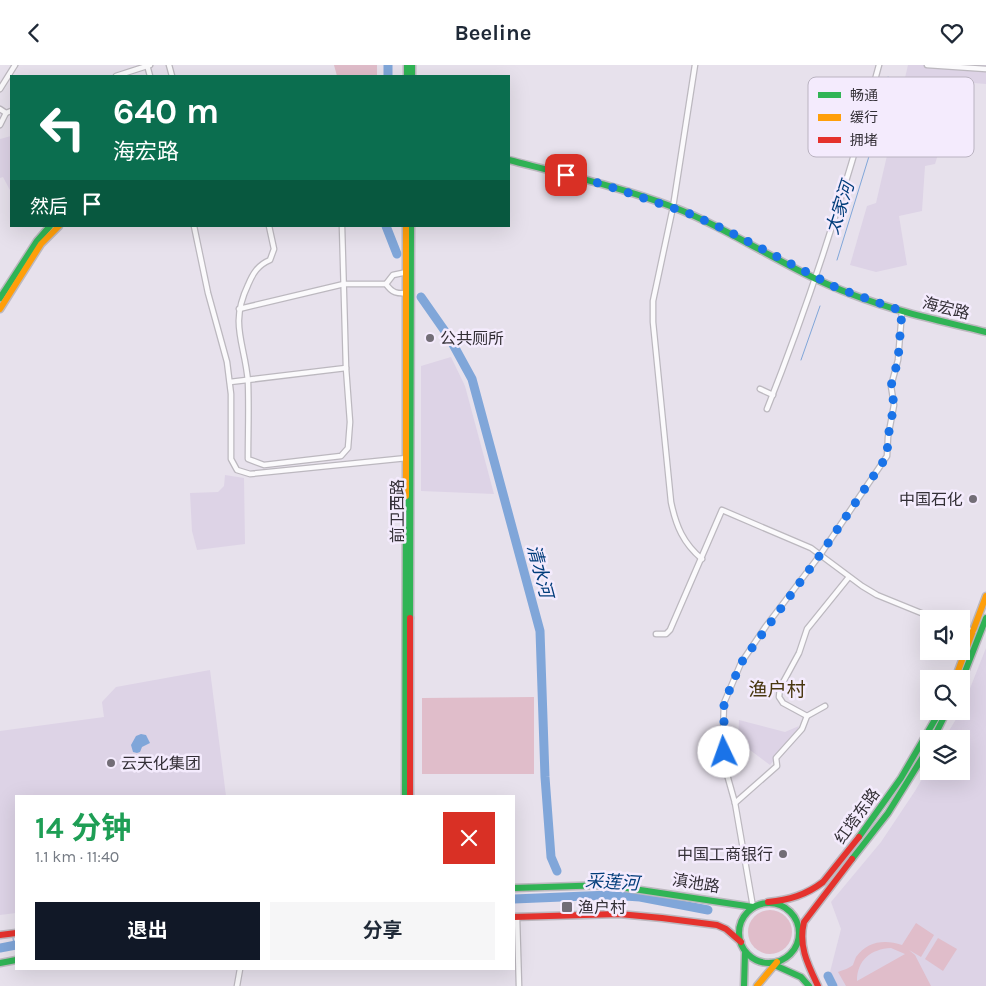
<!DOCTYPE html>
<html lang="zh">
<meta charset="utf-8">
<style>
body{margin:0;font-family:Karla,"Noto Sans SC",sans-serif;background:#f6f6f7;color:#1f2937;height:100vh;display:flex;flex-direction:column;font-size:19px;white-space:nowrap}
*{box-sizing:border-box;margin:0}
p{font-size:16px;color:#747a83}
.icon{flex:none;width:28px;height:28px;fill:none;stroke:currentColor;stroke-width:2;stroke-linecap:round;stroke-linejoin:round}
.map{position:relative;flex:1;overflow:hidden}
.panel{position:absolute;left:15px;top:730px;width:500px;height:175px;display:flex;flex-direction:column;background:#fff;border-radius:0px;box-shadow:0 5px 20px #0002}
.panel>*{flex:none}
.hud{position:absolute;left:10px;top:10px;width:500px;height:152px;border-radius:0px;box-shadow:0 5px 20px #0002;background:#0b6e4f;color:#fff;overflow:hidden}
.tools{position:absolute;left:920px;top:545px;display:grid;gap:10px}
.tools a{display:grid;place-items:center;width:50px;height:50px;border-radius:0px;background:#fff;box-shadow:0 5px 20px #0002;font-size:25px}
.pin{position:absolute;display:grid;place-items:center;width:42px;height:42px;color:#fff;margin:-21px;border-radius:10px;box-shadow:0 2px 8px #0006}
.me{position:absolute;width:55px;margin:-28px;rotate:357deg;stroke-linejoin:round;filter:drop-shadow(0 0 4px #0008)}
.turn{display:flex;align-items:center;gap:18px;height:105px;padding:0 20px;font-size:22px}
.turn .icon{width:65px;height:65px;stroke-width:2.5}
.turn b{display:block;font-size:35px;line-height:42px}
.then{display:flex;align-items:center;height:48px;padding:0 20px;background:#0003;gap:10px;font-size:19px}
.round{display:grid;place-items:center;flex:none;width:52px;height:52px;border-radius:0px;background:#f6f6f7}
.summary{display:flex;align-items:center;justify-content:space-between;height:85px;padding:0 20px}
h1{font-size:30px;font-weight:700;line-height:38px;color:#1e9e55}
.cta{display:flex;gap:10px;margin-top:auto;padding:10px 20px}
.cta a{flex:1;height:58px;border-radius:0px;background:#111827;color:#fff;font-size:20px;font-weight:700;line-height:58px;text-align:center}
.cta a+a{background:#f6f6f7;color:#1f2937}
header{display:flex;justify-content:space-between;align-items:center;height:65px;padding:0 20px;background:#fff;font-size:22px;font-weight:700}
.map>svg:first-child{display:block}
</style>
<header><svg class="icon" aria-label="back" viewBox="0 0 24 24"><path d="M15 5l-7 7 7 7"/></svg>Beeline<svg class="icon" aria-label="heart" viewBox="0 0 24 24"><path d="M12 20l-8-8c-3-5 5-10 8-4 3-6 11-1 8 4z"/></svg></header>
<div class="map">
<svg width="986" height="921" viewBox="0 0 986 921">
<rect width="100%" height="100%" fill="#e7e1ec"/>
<g fill="#ddd3e6">
<polygon points="908,0 986,0 986,19 974,18 965,70 944,70 935,99 925,101 922,146 899,151 907,200 876,207 850,200 867,141 876,138"/>
<polygon points="11,71 11,127 3,112 0,113 0,74"/>
<polygon points="451,292 465,321 494,429 421,426 421,301"/>
<polygon points="225,410 244,413 245,479 197,485 192,466 190,428 218,427 224,421"/>
<polygon points="986,583 986,921 838,921 830,907 841,864 831,837 881,777 915,726 929,702 929,706 961,706 961,674 944,674 961,646"/>
<polygon points="210,605 226,731 16,731 16,848 0,850 0,666 104,652 102,637 116,622"/>
<polygon points="739,655 785,667 799,661 797,668 770,700 742,679 742,675 738,676"/>
</g>
<g fill="#e0bdca" fill-rule="evenodd">
<polygon points="334,0 377,0 377,11 337,11"/>
<polygon points="534,632 534,709 422,709 422,633"/>
<circle cx="770" cy="867" r="22"/>
<path d="M916,858L934,870L921,892L909,885L915,890L931,921H846L838,907C843,905 850,903 853,900C854,897 855,894 856,892C867,876 885,874 902,880ZM891,883L905,889L857,916C857,895 871,884 891,883Z"/>
<polygon points="938,873 957,884 943,906 925,894"/>
</g>
<polygon fill="#80a6d9" points="141,669 146,670 150,678 142,682 140,687 137,688 133,687 131,680 136,671"/>
<g fill="none" stroke-linecap="round" stroke-linejoin="round">
<g stroke="#80a6d9" stroke-width="1">
<polyline points="837,195 870,88 888,12"/>
<polyline points="801,295 820,241"/>
<polyline points="13,873 14,881"/>
</g>
<g stroke="#80a6d9" stroke-width="9">
<polyline points="388,0 388,11"/>
<polyline points="386,161 397,189"/>
<polyline points="421,232 449,272 472,314 540,566 545,712 551,792 557,806"/>
<polyline points="514,834 610,830 640,832 708,845"/>
<polyline points="0,883 16,880"/>
<polyline points="828,911 833,921"/>
</g>
<defs>
<g id="street">
<polyline points="147,0 150,11"/>
<polyline points="169,0 172,11"/>
<path d="M695,0L673,142L653,236V257L671,437C676,461 683,478 702,494"/>
<polyline points="927,0 986,4"/>
<polyline points="116,11 150,0"/>
<polyline points="0,24 15,0"/>
<polyline points="0,44 6,48 11,46"/>
<polyline points="0,60 6,48"/>
<polyline points="194,161 208,228 227,297 231,329 231,394 237,405 250,409 407,393"/>
<path d="M269,161L274,184L270,195C258,200 253,208 248,220C229,260 245,278 248,317C249,343 248,369 248,394L264,400L341,391L348,383L350,357L346,303L342,161"/>
<path d="M407,207L393,210L386,219C392,228 397,229 408,228"/>
<polyline points="239,244 344,219 386,219"/>
<polyline points="230,317 346,303"/>
<polyline points="760,324 773,330"/>
<path d="M767,344C812,231 848,117 879,0"/>
<polyline points="961,563 974,566"/>
<polyline points="656,569 666,569 670,565 722,445 811,483 862,521 877,530 936,554"/>
<polyline points="807,651 783,638 779,632 780,623 799,588 807,564 849,512"/>
<polyline points="735,738 777,701 776,693 802,664 807,651 825,641"/>
<polyline points="753,842 735,738 726,706 723,668 724,638 741,598 766,561 820,490 887,391 888,372 894,340 891,321 898,295 902,246"/>
<polyline points="517,852 519,921"/>
<polyline points="237,921 240,904"/>
</g>
<g id="fast">
<polyline points="407,0 407,11"/>
<polyline points="412,0 412,11"/>
<path d="M509,95C564,109 620,122 673,142C735,166 789,206 851,229C894,246 941,256 986,267"/>
<polyline points="0,233 37,176 50,161"/>
<polyline points="410,553 411,161"/>
<polyline points="961,617 986,553"/>
<polyline points="933,674 947,646"/>
<polyline points="405,731 406,431"/>
<polyline points="859,772 901,713 940,646"/>
<polyline points="852,794 888,748 929,682"/>
<polyline points="514,823 607,820 753,842"/>
<circle cx="769" cy="868" r="30"/>
<polyline points="0,898 16,895"/>
<polyline points="770,898 801,912 809,921"/>
<polyline points="744,921 745,888"/>
</g>
<g id="slow">
<polyline points="0,244 41,179 59,161"/>
<polyline points="406,431 406,161"/>
<polyline points="955,614 986,531"/>
<polyline points="757,921 777,897"/>
</g>
<g id="jam">
<polyline points="410,731 410,553"/>
<path d="M768,837C789,835 806,830 823,817L859,772"/>
<polyline points="514,852 619,849 662,853 717,860 726,864 741,877"/>
<polyline points="0,870 16,868"/>
<path d="M818,921C808,900 798,881 804,857L852,794"/>
</g>
</defs>
<use href="#street" stroke="#bcb8bf" stroke-width="7"/>
<use href="#fast" stroke="#bcb8bf" stroke-width="9"/>
<use href="#slow" stroke="#bcb8bf" stroke-width="9"/>
<use href="#jam" stroke="#bcb8bf" stroke-width="9"/>
<use href="#street" stroke="#fbfafc" stroke-width="4.5"/>
<use href="#fast" stroke="#30b455" stroke-width="6"/>
<use href="#slow" stroke="#ff9f0a" stroke-width="6"/>
<use href="#jam" stroke="#e5322d" stroke-width="6"/>
</g>
<g fill="none" stroke-linecap="round" stroke-linejoin="round">
<polyline stroke="#1a73e8" stroke-width="9" stroke-dasharray="0 16.2" points="566,110 602,119 688,148 726,165 837,223 902,246 898,295 891,321 894,340 888,372 887,391 820,490 741,598 724,638 724,687"/>
</g>
<g fill="#726d76" stroke="#f4ebfd" stroke-width="2">
<circle cx="430" cy="273" r="5"/>
<circle cx="973" cy="434" r="5"/>
<circle cx="111" cy="698" r="5"/>
<circle cx="783" cy="789" r="5"/>
<rect x="561" y="836" width="12" height="12" rx="2.5"/>
</g>
<g text-anchor="middle" dominant-baseline="central" stroke-width="5" stroke-linejoin="round" paint-order="stroke">
<g font-size="16" fill="#332f36" stroke="#f4ebfd">
<text transform="translate(946 243) rotate(14)">海宏路</text>
<text transform="translate(397 446) rotate(-90)">前卫西路</text>
<text transform="translate(857 751) rotate(-54)">红塔东路</text>
<text transform="translate(696 818) rotate(9)">滇池路</text>
</g>
<g font-size="16" fill="#332f36" stroke="#f4ebfd" text-anchor="start">
<text x="440" y="273">公共厕所</text>
<text x="963" y="434" text-anchor="end">中国石化</text>
<text x="121" y="698">云天化集团</text>
<text x="773" y="789" text-anchor="end">中国工商银行</text>
<text x="578" y="842">渔户村</text>
</g>
<g font-size="18" font-style="italic" fill="#003c7a" stroke="#f4ebfd">
<text transform="translate(840 143) rotate(-72)">太家河</text>
<text transform="translate(540 506) rotate(75)">清水河</text>
<text transform="translate(612 817) rotate(3)">采莲河</text>
</g>
<g font-size="19" fill="#48360f" stroke="#f4ebfd">
<text x="777" y="625">渔户村</text>
</g>
</g>
<rect x="808" y="12" width="166" height="80" rx="8" fill="#f4ebfd" stroke="#bab3c1" stroke-width="1"/>
<rect x="818" y="27" width="23" height="6" fill="#30b455"/>
<rect x="818" y="49" width="23" height="7" fill="#ff9f0a"/>
<rect x="818" y="72" width="23" height="6" fill="#e5322d"/>
<g font-size="14" fill="#332f36">
<text x="850" y="35">畅通</text>
<text x="850" y="57">缓行</text>
<text x="850" y="80">拥堵</text>
</g>
</svg>
<div class="tools">
<a><svg class="icon" aria-label="sound" viewBox="0 0 24 24"><path d="M4 9h4l5-4v14l-5-4H4zM17 9q2 3 0 6"/></svg></a>
<a><svg class="icon" aria-label="search" viewBox="0 0 24 24"><circle cx="10" cy="10" r="6"/><path d="M15 15l6 6"/></svg></a>
<a><svg class="icon" aria-label="layers" viewBox="0 0 24 24"><path d="M12 4l9 5-9 5-9-5zM3 14l9 5 9-5"/></svg></a>
</div>
<div class="pin" style="left:566px;top:110px;background:#d93025"><svg class="icon" aria-label="arrive" viewBox="0 0 24 24"><path d="M6 21V4h12l-3 4 3 4H6"/></svg></div>
<svg class="me" style="left:724px;top:687px" viewBox="-20 -20 40 40"><circle r="19" fill="#fff"/><path d="M0-13L10 11 0 6-10 11z" fill="#1a73e8"/></svg>
<div class="hud">
<div class="turn"><svg class="icon" aria-label="left" viewBox="0 0 24 24"><path d="M17 20v-9H6M10 6l-5 5 5 5"/></svg><div><b>640 m</b>海宏路</div></div>
<div class="then">然后<svg class="icon" aria-label="arrive" viewBox="0 0 24 24"><path d="M6 21V4h12l-3 4 3 4H6"/></svg></div>
</div>
<section class="panel">
<div class="summary"><div><h1>14 分钟</h1><p>1.1 km · 11:40</p></div><a class="round" style="background:#d93025;color:#fff"><svg class="icon" aria-label="close" viewBox="0 0 24 24"><path d="M6 6l12 12M18 6L6 18"/></svg></a></div>
<div class="cta"><a>退出</a><a>分享</a></div>
</section>
</div>
